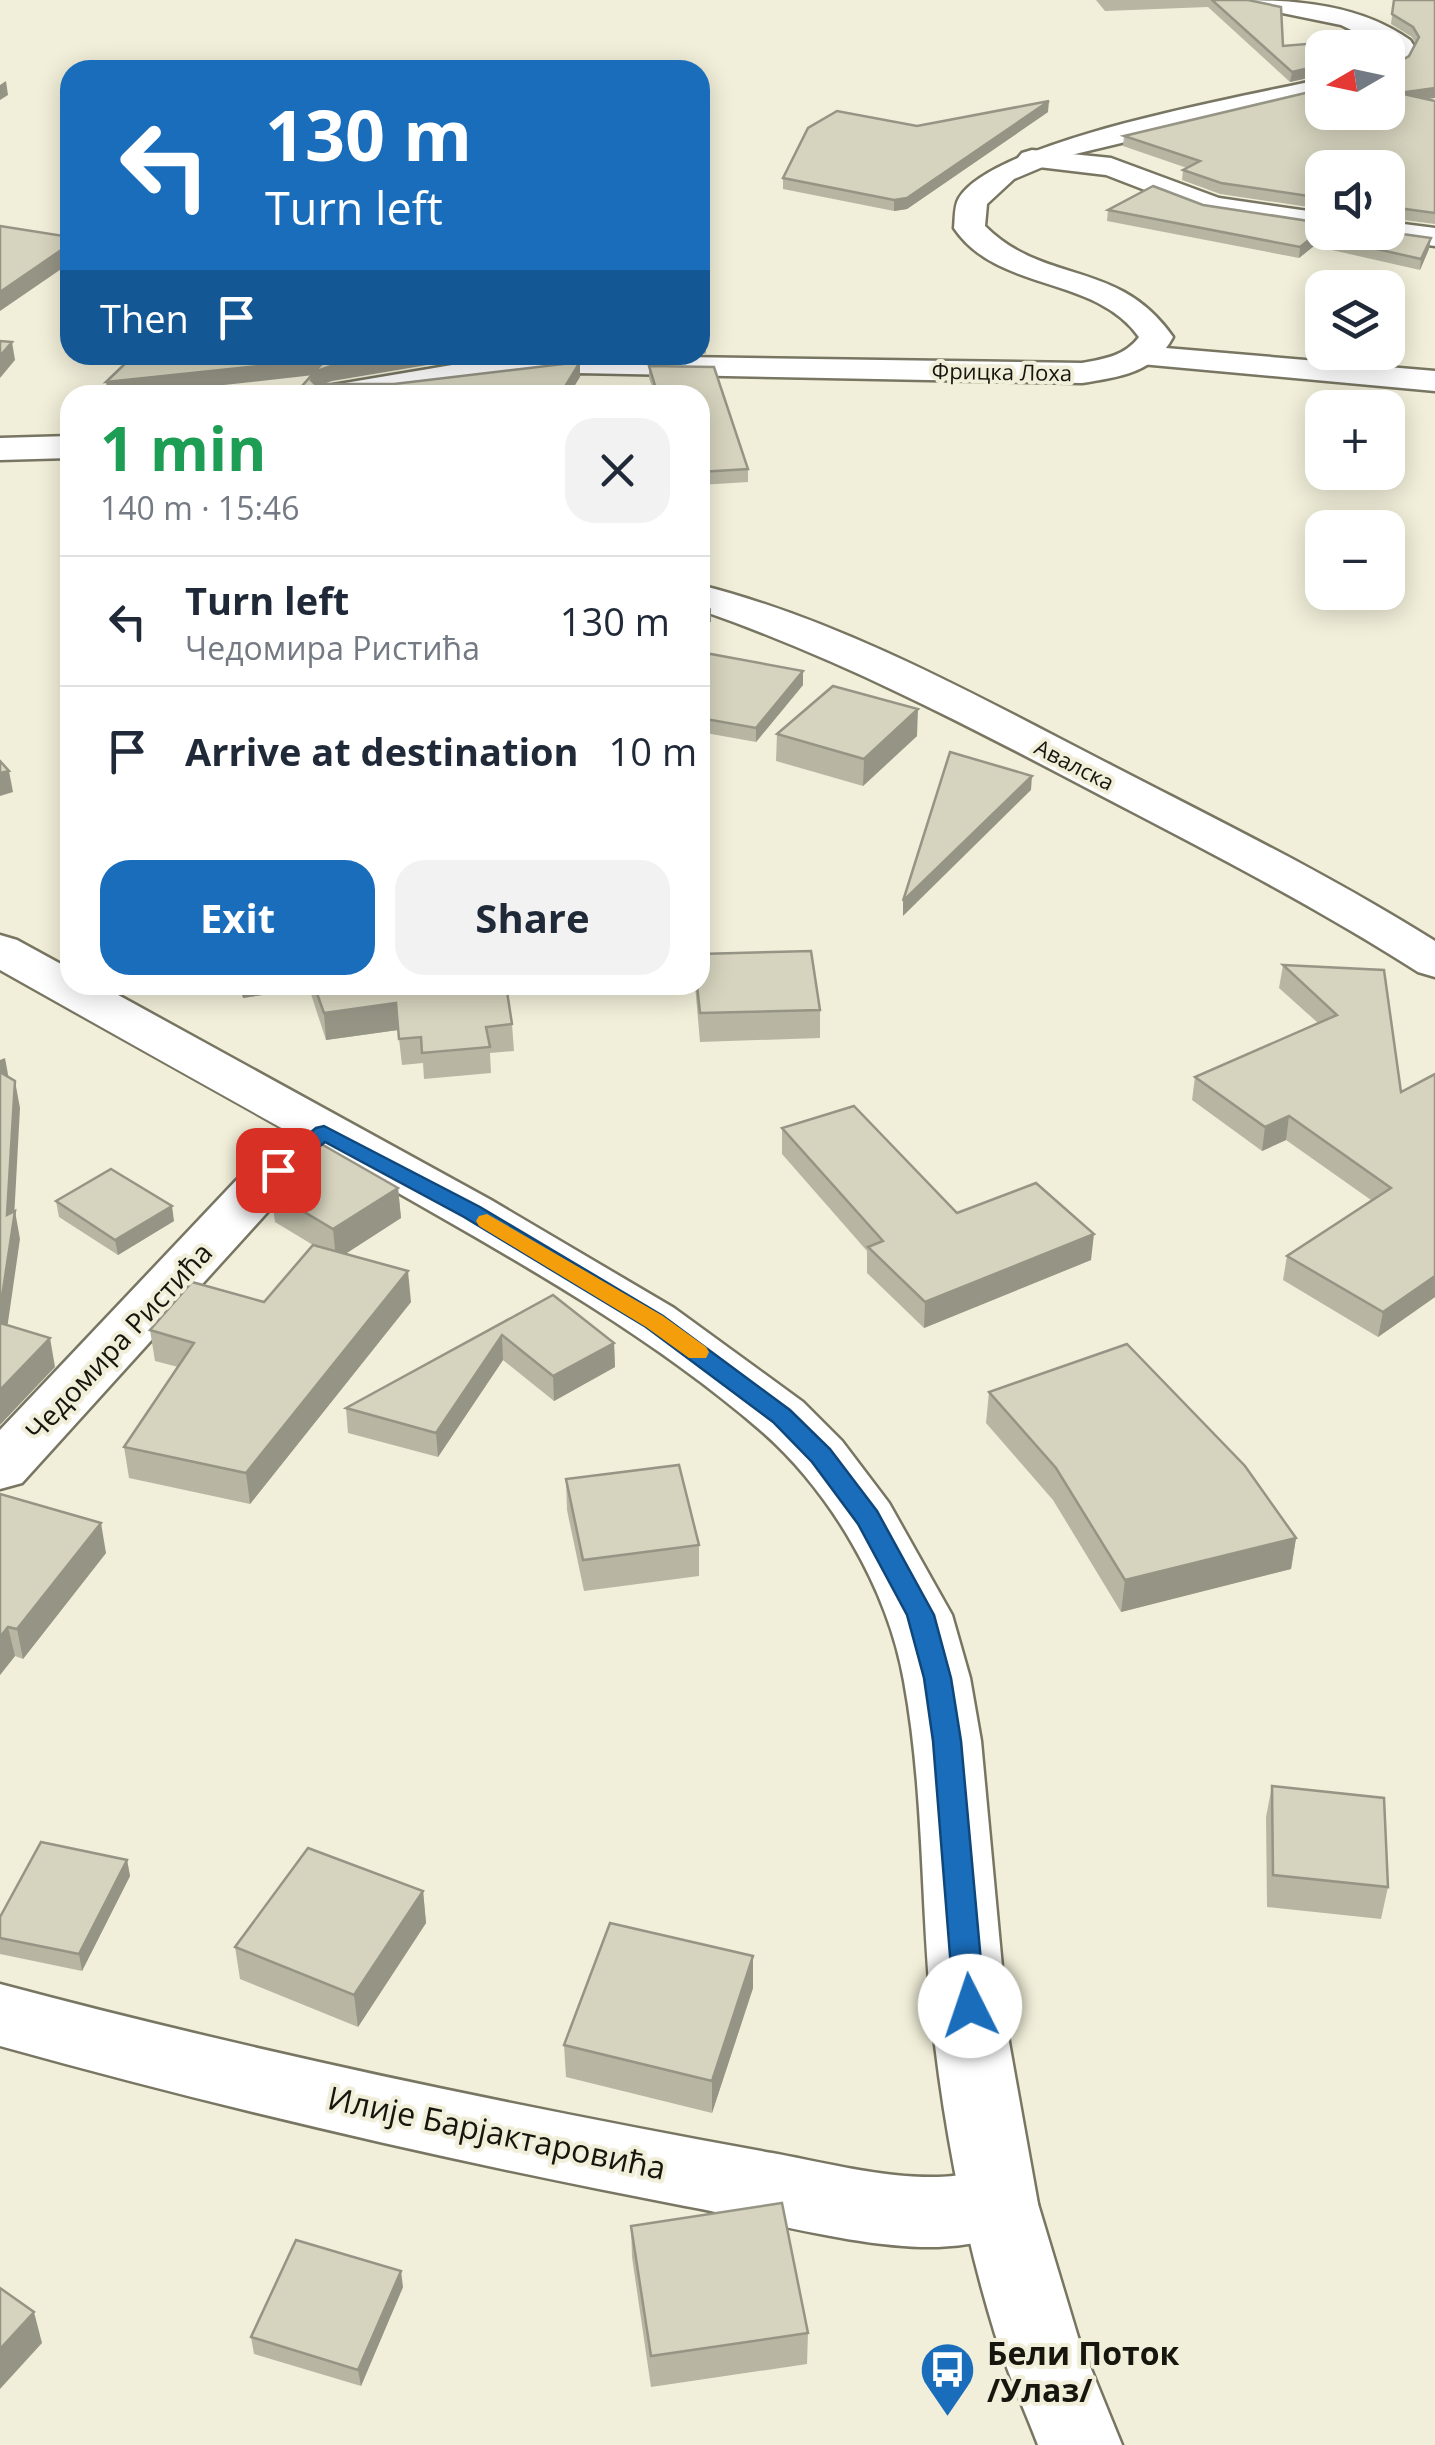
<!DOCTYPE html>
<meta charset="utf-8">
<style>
body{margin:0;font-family:"Open Sans",sans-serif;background:#f2f2f3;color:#1f2937;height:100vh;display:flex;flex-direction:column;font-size:38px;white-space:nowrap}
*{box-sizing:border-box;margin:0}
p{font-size:32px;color:#747a83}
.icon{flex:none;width:55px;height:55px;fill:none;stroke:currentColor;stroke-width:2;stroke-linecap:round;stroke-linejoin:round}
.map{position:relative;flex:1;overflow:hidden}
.details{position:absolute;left:60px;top:385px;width:650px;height:610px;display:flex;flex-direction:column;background:#fff;border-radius:30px;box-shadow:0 5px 25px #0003}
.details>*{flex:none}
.hud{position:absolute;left:60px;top:60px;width:650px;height:305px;border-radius:30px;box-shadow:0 5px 25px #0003;background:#196dbb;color:#fff;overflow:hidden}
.needle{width:65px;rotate:261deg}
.fabs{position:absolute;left:1305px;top:30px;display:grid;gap:20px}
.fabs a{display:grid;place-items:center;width:100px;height:100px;border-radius:20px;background:#fff;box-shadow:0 5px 25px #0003;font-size:50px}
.pin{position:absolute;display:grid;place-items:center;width:85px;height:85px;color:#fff;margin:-42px;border-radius:20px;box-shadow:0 5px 15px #0006}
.me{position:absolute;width:110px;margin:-55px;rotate:356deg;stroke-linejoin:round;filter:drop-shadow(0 0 8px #0008)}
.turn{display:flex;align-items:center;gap:35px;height:210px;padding:0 40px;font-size:45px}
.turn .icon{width:130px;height:130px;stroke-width:2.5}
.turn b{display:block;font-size:70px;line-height:85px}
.then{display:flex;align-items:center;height:95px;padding:0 40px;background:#0003;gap:20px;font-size:38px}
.round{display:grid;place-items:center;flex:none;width:105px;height:105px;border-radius:30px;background:#f2f2f3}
.summary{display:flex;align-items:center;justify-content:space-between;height:170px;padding:0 40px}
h1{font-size:60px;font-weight:700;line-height:75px;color:#1e9e55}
.button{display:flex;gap:20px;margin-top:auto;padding:20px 40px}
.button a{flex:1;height:115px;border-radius:30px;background:#196dbb;color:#fff;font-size:40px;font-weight:700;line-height:115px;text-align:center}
.button a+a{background:#f2f2f3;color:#1f2937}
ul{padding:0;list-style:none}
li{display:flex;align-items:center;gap:30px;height:130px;padding:0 40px;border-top:2px solid #e0e1e3}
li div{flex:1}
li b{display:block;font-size:38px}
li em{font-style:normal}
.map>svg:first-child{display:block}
</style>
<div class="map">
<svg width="1435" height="2445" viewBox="0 0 1435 2445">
<rect width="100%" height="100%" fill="#f1efd9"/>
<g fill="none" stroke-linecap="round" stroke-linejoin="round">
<defs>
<g id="minor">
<polygon points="1032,150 1111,158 1219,198 1322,213 1322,231 1202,212 1106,175 1022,165 1017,159 1022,153"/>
<polygon points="1388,222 1435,228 1435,246 1377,238 1374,232 1388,232"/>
<polygon points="1142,346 1435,371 1435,391 1130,363 1125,356 1130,349"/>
<path d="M700,585C843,621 979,697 1109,764C1219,821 1330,875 1435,941V977L1418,972C1315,906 1207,851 1100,795C969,726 839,658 700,610Z"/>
<polygon points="324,1117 343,1122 350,1133 343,1144 282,1196 22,1483 0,1489 0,1430 244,1172 305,1122"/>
<path d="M0,1984C255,2052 513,2106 772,2153C826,2163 883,2178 938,2177C978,2176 985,2164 1027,2179L1038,2204L1027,2229C999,2239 968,2246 938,2247C861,2249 762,2220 685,2206C455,2162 226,2109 0,2046Z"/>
</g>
<g id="tertiary">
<path d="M1239,0C1299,0 1360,5 1410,40L1414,46C1410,60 1402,71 1388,74V48L1341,25L1243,5Z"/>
<path d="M1322,79V95L1071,155L1014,179L987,204L985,226C1045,286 1118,258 1173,337C1154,373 1119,377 1082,383L578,373L395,395H316L321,388L333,385L452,365L554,355L1082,363C1104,359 1125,356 1139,337C1094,274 998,293 954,228C955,219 954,206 959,198C995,139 1249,96 1322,79Z"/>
<polygon points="70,436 70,458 0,460 0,438"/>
<path d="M0,935L17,940L70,969V985H100L491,1200L674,1308L803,1402L842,1441L889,1503L952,1615L970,1678L981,1741L1009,2042L1038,2204L1078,2337L1122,2445H1038C1024,2408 1007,2372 995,2334C966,2240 947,2143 935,2045C920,1924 926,1801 904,1681C888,1589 830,1490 759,1429C645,1331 509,1256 379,1182C252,1112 126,1041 0,970Z"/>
</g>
</defs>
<use href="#minor" stroke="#787662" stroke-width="5"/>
<use href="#tertiary" stroke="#787662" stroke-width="5"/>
<use href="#minor" fill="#fff" fill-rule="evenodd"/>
<use href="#tertiary" fill="#fff" fill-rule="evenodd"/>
</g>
<g fill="#b8b6a3">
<polygon points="1096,0 1248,0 1283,46 1322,48 1322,76 1321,75 1290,82 1208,7 1105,11"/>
<polygon points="1394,0 1435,0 1435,98 1425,99 1435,101 1435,224 1388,218 1322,168 1322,209 1220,194 1182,180 1183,170 1187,168 1123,146 1124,136 1322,89 1390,67 1409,56 1416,44 1412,37 1391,24"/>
<polygon points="1048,112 907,209 894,211 783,189 783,178 917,126"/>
<polygon points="1203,205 1429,249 1420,270 1314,246 1299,258 1107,221 1108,210"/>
<polygon points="700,324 706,342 706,354 700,353"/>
<polygon points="649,366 714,367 748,469 748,482 700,485 700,395 655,395 649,378"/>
<polygon points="700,652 803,671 803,685 756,742 700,732"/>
<polygon points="777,734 917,736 863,786 776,761"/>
<polygon points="1283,965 1384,970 1401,1092 1435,1074 1435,1297 1378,1337 1283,1280 1287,1256 1371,1200 1286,1140 1262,1151 1192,1100 1195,1077 1318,1023 1279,988"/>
<polygon points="238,985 523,985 523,986 506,988 512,1024 514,1051 490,1053 491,1073 424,1079 423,1063 402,1065 398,1030 326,1040 309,988 243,998"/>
<polygon points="695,985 820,1010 820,1038 700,1042"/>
<polygon points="782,1128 957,1213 1091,1260 924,1328 867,1273 867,1251 782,1154"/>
<polygon points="398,1188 401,1218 345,1254 411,1302 250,1504 129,1478 124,1447 178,1367 155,1361 150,1330 264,1302 313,1245 275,1222 271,1192"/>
<polygon points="56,1201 174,1221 118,1255 59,1217"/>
<polygon points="553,1295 614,1343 615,1367 554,1401 503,1360 438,1457 348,1433 346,1408"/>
<polygon points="989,1392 1296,1538 1291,1569 1121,1612 1053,1500 986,1423"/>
<polygon points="566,1479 699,1545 699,1576 584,1591 567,1510"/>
<polygon points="0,1494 106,1553 23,1659 15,1656 0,1675"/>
<polygon points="1272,1786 1388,1887 1381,1919 1267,1907 1266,1817"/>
<polygon points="127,1860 130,1876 82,1971 0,1954 0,1917"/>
<polygon points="423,1891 426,1923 358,2027 240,1979 235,1947"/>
<polygon points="753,1988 712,2113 566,2077 564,2045"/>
<polygon points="631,2226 808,2333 807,2364 651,2387 632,2257"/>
<polygon points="403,2287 361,2386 254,2354 251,2337"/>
</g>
<g fill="#969485">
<polygon points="1322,65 1321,75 1290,82 1292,72"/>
<polygon points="6,81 8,95 0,100 0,85"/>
<polygon points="1435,88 1435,98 1397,103 1399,93"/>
<polygon points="1049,101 1048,112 907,209 894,211 894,200"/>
<polygon points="1315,235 1314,246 1299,258 1300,247"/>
<polygon points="1431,238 1429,249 1420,270 1421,259"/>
<polygon points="70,244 70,263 0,311 0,292"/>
<polygon points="12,342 15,360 0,378 0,356"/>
<polygon points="399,355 516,355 451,361 332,381 318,386 311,380 314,375 133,395 108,395 106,382 326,359"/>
<polygon points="580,362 580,377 569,395 560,395"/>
<polygon points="711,608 711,622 700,625 700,612"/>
<polygon points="803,671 803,685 756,742 756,728"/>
<polygon points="918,709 917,736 863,786 864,759"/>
<polygon points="9,771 13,792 0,796 0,773"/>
<polygon points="1032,776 1031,790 903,916 903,901"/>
<polygon points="241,985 309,985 309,988 243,998"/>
<polygon points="396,1003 398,1030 326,1040 324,1013"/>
<polygon points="5,1058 10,1085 0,1090 0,1060"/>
<polygon points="15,1081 20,1108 14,1219 15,1211 20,1239 4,1350 0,1331 0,1310"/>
<polygon points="1289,1116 1286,1140 1262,1151 1265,1127"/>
<polygon points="398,1188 401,1218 336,1260 333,1229"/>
<polygon points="172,1206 174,1221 118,1255 115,1240"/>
<polygon points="1094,1234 1091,1260 924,1328 925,1302"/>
<polygon points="408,1271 411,1302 250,1504 246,1473"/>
<polygon points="1435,1276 1435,1297 1378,1337 1383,1312"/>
<polygon points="502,1335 503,1360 438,1457 436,1433"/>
<polygon points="50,1338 55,1367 0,1425 0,1390"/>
<polygon points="614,1343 615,1367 554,1401 553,1376"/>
<polygon points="101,1523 106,1553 23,1659 17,1629"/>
<polygon points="1296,1538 1291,1569 1121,1612 1125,1580"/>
<polygon points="8,1627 15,1656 0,1675 0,1637"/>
<polygon points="127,1860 130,1876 82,1971 79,1954"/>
<polygon points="423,1891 426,1923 358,2027 354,1995"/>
<polygon points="753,1956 753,1988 712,2113 712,2081"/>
<polygon points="401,2271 403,2287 361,2386 358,2370"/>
<polygon points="34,2312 42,2343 0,2389 0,2349"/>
</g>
<g fill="#d6d4be" stroke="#969485" stroke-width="2.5">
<polygon points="1212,0 1248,0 1281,7 1283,46 1380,38 1386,40 1386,48 1322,48 1322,65 1292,72"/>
<polygon points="1394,0 1435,0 1435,88 1399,93 1435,101 1435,213 1390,207 1388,213 1388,168 1322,168 1322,198 1221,183 1183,170 1200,161 1124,136 1322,89 1322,112 1388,112 1388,65 1390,67 1409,56 1419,37 1413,27 1392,14"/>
<polygon points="1049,101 907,198 894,200 783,178 808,128 837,111 917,126"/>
<polygon points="1153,186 1203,205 1322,223 1322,232 1388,232 1431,238 1421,259 1315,235 1300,247 1108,210"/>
<polygon points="0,226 70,237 70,244 0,292"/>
<polygon points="700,324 706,342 700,342"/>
<polygon points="0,341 12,342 0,356"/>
<polygon points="134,355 399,355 331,366 317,371 311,380 315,384 394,384 580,362 560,395 294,395 326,359 106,382"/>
<polygon points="649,366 714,367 748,469 700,472 700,395 658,395"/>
<polygon points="700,652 803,671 756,728 700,718"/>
<polygon points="833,686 918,709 864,759 777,734"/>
<polygon points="950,752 1032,776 903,901"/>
<polygon points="0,761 9,771 0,773"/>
<polygon points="811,951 820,1010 700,1013 697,985 700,985 700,954"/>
<polygon points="1283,965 1384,970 1401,1092 1435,1074 1435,1276 1383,1312 1287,1256 1391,1188 1289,1116 1265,1127 1195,1077 1337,1015"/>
<polygon points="314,985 506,985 512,1024 486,1027 490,1047 422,1053 421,1037 399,1039 396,1003 324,1013"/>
<polygon points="0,1072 15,1081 7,1215 15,1211 0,1310"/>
<polygon points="854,1106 957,1213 1036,1183 1094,1234 925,1302 868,1247 883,1241 782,1128"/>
<polygon points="316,1141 398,1188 333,1229 271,1192"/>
<polygon points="111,1169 172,1206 115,1240 56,1201"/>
<polygon points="313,1245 408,1271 246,1473 124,1447 194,1343 150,1330 192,1282 264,1302"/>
<polygon points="553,1295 614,1343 553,1376 502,1335 436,1433 346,1408"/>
<polygon points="0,1323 50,1338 0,1390"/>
<polygon points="1127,1344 1245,1466 1296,1538 1125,1580 1056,1468 989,1392"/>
<polygon points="679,1465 699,1545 583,1560 566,1479"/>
<polygon points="0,1494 101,1523 17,1629 8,1627 0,1637"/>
<polygon points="1272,1786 1384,1798 1388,1887 1273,1875"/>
<polygon points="41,1842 127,1860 79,1954 0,1938 0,1917"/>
<polygon points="308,1848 423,1891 354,1995 235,1947"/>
<polygon points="610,1923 753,1956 712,2081 564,2045"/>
<polygon points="782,2203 808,2333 651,2356 631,2226"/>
<polygon points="296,2240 401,2271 358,2370 251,2337"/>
<polygon points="0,2288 34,2312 0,2349"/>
</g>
<polygon fill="#196dbb" stroke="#10477a" stroke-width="2.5" points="324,1126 480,1207 663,1316 790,1410 830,1449 877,1511 934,1615 951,1678 961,1741 985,2006 980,2015 970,2019 959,2015 954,2006 933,1741 924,1678 907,1615 858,1524 812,1462 773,1422 646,1327 464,1217 325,1142 285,1175 270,1175 266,1170 270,1166 316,1128"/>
<polygon fill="#f59e0b" points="487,1214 663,1316 706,1347 709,1352 706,1358 689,1358 646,1327 479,1226 476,1221 479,1216"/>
<defs>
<symbol id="bus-pin" viewBox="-11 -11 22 30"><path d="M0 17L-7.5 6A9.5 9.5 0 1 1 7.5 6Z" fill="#196dbb" stroke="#f1efd9"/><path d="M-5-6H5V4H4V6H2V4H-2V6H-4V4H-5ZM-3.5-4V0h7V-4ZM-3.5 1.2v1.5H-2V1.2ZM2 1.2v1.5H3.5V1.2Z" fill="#fff"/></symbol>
</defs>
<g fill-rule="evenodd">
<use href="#bus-pin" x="916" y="2338" width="63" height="86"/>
</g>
<g text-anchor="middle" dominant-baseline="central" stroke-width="8" stroke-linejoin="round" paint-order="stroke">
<g font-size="22" fill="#17160e" stroke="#f1efd9">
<text transform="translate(1002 371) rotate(1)">Фрицка Лоха</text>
<text transform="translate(1075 764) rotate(27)">Авалска</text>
</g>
<g font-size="28" fill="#17160e" stroke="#f1efd9">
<text transform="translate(118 1341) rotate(-47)">Чедомира Ристића</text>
</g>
<g font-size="32" fill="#17160e" stroke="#f1efd9">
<text transform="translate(497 2132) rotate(12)">Илије Барјактаровића</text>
</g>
<g font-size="32" font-weight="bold" fill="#17160e" stroke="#f1efd9" text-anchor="start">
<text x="987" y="2352">Бели Поток<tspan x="987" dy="37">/Улаз/</tspan></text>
</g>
</g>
</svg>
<div class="fabs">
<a><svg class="needle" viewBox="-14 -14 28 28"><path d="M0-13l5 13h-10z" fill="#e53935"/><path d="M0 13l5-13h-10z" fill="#747a83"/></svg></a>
<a><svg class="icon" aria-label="sound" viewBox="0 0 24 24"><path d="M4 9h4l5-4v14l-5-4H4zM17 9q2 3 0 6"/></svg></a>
<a><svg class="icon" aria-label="layers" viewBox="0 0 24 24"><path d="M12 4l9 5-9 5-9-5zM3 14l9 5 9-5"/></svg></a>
<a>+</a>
<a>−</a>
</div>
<div class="pin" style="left:278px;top:1170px;background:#d93025"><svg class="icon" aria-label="arrive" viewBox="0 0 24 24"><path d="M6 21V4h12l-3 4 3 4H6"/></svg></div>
<svg class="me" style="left:970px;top:2006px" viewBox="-20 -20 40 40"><circle r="19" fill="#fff"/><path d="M0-13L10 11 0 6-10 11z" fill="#196dbb"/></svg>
<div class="hud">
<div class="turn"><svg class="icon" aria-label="left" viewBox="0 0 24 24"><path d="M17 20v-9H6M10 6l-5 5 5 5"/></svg><div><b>130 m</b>Turn left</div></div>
<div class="then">Then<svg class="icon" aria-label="arrive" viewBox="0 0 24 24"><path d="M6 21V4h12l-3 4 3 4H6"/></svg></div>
</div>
<section class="details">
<div class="summary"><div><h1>1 min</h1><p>140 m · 15:46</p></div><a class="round"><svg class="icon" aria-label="close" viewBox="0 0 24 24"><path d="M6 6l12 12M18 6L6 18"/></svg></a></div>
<ul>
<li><svg class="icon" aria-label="left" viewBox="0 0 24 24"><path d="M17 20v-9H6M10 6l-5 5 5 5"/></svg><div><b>Turn left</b><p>Чедомира Ристића</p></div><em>130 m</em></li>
<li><svg class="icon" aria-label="arrive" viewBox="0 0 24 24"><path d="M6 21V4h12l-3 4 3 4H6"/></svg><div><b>Arrive at destination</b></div><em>10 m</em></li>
</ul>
<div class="button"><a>Exit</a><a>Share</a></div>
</section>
</div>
